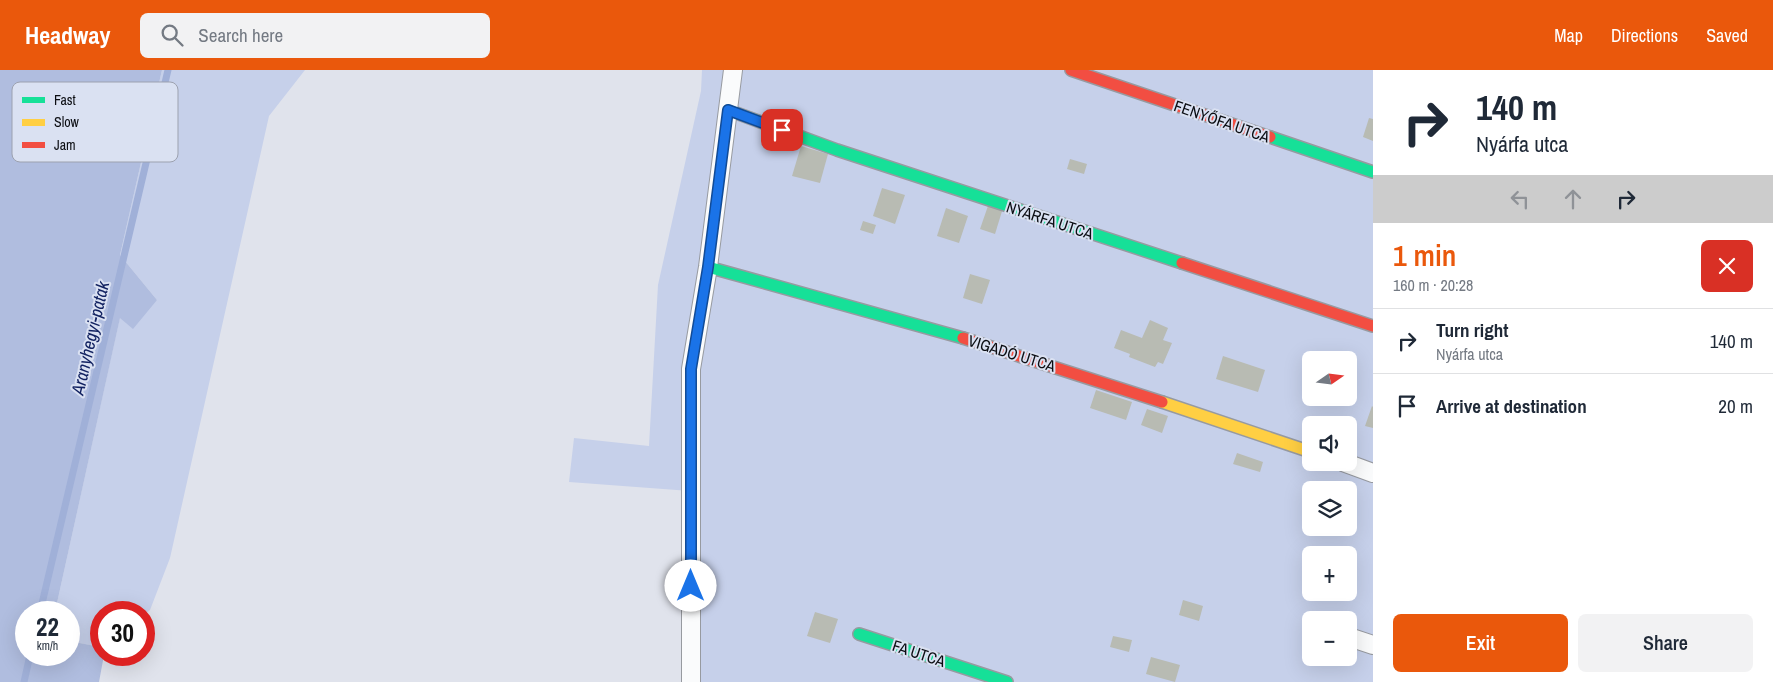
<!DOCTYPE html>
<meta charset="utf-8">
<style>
body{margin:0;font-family:"Archivo Narrow",sans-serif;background:#f2f2f3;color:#1f2937;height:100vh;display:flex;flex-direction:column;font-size:19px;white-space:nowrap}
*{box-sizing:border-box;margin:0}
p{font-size:16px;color:#747a83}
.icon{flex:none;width:28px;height:28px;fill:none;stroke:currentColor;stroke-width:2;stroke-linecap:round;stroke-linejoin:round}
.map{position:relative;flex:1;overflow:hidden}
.side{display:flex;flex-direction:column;background:#fff;width:400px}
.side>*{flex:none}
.banner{background:#fff;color:#1f2937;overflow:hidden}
.needle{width:32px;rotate:76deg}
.fabs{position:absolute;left:1302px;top:281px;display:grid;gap:10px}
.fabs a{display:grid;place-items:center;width:55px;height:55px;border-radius:8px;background:#fff;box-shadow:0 5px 20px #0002;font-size:25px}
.speed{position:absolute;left:15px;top:531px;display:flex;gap:10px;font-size:25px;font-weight:700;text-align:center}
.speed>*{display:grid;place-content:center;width:65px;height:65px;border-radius:50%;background:#fff;box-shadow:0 5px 20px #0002;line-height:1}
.speed small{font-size:12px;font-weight:400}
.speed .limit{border:8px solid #d22;background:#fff;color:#111}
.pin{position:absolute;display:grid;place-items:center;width:42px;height:42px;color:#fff;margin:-21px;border-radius:10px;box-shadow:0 2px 8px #0006}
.me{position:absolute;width:55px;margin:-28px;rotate:0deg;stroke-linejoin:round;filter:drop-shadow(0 0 4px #0008)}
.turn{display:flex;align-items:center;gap:18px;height:105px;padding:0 20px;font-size:22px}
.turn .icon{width:65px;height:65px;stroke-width:2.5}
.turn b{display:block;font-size:35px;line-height:42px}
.lanes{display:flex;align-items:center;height:48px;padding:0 20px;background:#0003;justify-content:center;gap:25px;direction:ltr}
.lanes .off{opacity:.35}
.round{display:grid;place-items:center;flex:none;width:52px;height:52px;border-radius:8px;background:#f2f2f3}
.headline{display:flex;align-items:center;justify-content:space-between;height:85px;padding:0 20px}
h1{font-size:30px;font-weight:600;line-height:38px;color:#ea580c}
.button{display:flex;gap:10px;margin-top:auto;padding:10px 20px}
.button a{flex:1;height:58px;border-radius:8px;background:#ea580c;color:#fff;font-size:20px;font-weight:600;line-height:58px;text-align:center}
.button a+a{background:#f2f2f3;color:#1f2937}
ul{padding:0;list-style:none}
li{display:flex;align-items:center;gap:15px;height:65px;padding:0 20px;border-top:1px solid #e0e1e3}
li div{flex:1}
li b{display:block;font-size:19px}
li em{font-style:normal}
header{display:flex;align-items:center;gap:30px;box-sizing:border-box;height:70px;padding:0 25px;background:#ea580c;color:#fff}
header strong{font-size:24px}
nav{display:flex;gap:28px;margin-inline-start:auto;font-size:18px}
.search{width:350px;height:45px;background:#f2f2f3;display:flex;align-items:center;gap:12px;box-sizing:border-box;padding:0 18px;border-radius:8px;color:#747a83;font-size:19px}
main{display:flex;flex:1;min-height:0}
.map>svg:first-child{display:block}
</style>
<header>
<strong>Headway</strong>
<div class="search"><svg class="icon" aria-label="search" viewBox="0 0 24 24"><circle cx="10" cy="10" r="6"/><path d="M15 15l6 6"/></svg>Search here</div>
<nav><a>Map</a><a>Directions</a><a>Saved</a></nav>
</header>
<main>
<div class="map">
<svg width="1373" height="612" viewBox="0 0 1373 612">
<rect width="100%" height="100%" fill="#e0e3ec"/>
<g fill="#c6d0ea" fill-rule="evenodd">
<polygon points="162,0 305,0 269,46 170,488 150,540 144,545 144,542 101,542 101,577 69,571 69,542 55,542 120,247 157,230 120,185"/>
<path d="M702,0H1373V612H691L690,421L569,412L574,368L649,376L658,215L701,21ZM1311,290H1349V328H1311ZM1311,355H1349V392H1311ZM1311,420H1349V458H1311ZM1311,485H1349V522H1311ZM1311,550H1349V588H1311Z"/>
</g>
<polygon fill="#b0bddf" points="0,0 162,0 120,185 157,230 133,259 120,248 55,542 26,542 26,585 69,585 69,571 101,577 101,585 104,585 99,612 0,612"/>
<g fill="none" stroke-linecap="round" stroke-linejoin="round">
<g stroke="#a0b0d8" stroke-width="7">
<polyline points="40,542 168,0"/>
<polyline points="24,612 30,585"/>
</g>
</g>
<g fill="#b8bbb3">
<polygon points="1369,48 1373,49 1373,71 1363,67"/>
<polygon points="801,76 828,84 820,113 792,106"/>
<polygon points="1070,89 1087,94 1084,104 1067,99"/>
<polygon points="882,118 905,125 895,154 873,146"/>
<polygon points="989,133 1003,138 995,164 980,159"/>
<polygon points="946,138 968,146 959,173 937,166"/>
<polygon points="863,151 876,155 873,164 860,160"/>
<polygon points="970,204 990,210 982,234 963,228"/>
<polygon points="1150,250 1168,258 1163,270 1172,273 1163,294 1158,292 1155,297 1129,287 1130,284 1114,278 1121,260 1142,268"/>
<polygon points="1223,286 1265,300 1258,322 1216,309"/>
<polygon points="1096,320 1132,332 1126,350 1090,338"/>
<polygon points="1372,336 1373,337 1373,358 1365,356"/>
<polygon points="1147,339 1168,346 1162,363 1141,355"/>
<polygon points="1237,383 1263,392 1260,402 1233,394"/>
<polygon points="1183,530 1203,536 1199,551 1179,545"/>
<polygon points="815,542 838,549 830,573 807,566"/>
<polygon points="1113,566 1132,570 1129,582 1110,577"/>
<polygon points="1151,587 1180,595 1175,612 1146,604"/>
<polygon points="1313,588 1330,588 1328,596 1312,593"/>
</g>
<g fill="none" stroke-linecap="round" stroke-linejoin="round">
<defs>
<g id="street">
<polyline points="1343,392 1373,403"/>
<polyline points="1349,567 1373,575"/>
<polyline points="691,612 691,299 708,197 733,0"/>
</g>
<g id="fast">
<polyline points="728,40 837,80 1182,193"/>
<polyline points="1270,67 1373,102"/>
<polyline points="708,197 963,268"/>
<polyline points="859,564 1007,612"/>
</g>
<polyline id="slow" points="1162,332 1311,382"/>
<g id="jam">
<polyline points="1071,0 1270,67"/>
<polyline points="1182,193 1373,256"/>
<polyline points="963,268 1162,332"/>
</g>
</defs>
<use href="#street" stroke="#979aa0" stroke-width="20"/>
<use href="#fast" stroke="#979aa0" stroke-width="14"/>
<use href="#slow" stroke="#979aa0" stroke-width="14"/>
<use href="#jam" stroke="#979aa0" stroke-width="14"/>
<use href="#street" stroke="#fafbfc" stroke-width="18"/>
<use href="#fast" stroke="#16e098" stroke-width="11"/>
<use href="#slow" stroke="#ffcf43" stroke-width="11"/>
<use href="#jam" stroke="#f24e42" stroke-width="11"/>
</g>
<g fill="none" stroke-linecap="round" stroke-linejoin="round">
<defs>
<polyline id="route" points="691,516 691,299 708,197 728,40 782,60"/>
</defs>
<use href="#route" stroke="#114b97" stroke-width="12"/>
<use href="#route" stroke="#1a73e8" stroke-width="9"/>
</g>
<g text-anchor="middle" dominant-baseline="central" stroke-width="4" stroke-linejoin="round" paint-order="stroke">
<g font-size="16" fill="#0b0d12" stroke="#dae1f2">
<text transform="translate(1222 51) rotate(19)">FENYŐFA UTCA</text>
<text transform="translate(1050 150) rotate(18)">NYÁRFA UTCA</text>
<text transform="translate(1012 283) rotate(17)">VIGADÓ UTCA</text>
<text transform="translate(919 583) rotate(18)">FA UTCA</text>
</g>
<g font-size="18" font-style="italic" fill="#122261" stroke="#dae1f2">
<text transform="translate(90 268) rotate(-77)">Aranyhegyi-patak</text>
</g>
</g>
<rect x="12" y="12" width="166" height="80" rx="8" fill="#dae1f2" stroke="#9ca1af" stroke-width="1"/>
<rect x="22" y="27" width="23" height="6" fill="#16e098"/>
<rect x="22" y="49" width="23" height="7" fill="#ffcf43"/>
<rect x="22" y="72" width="23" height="6" fill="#f24e42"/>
<g font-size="14" fill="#0b0d12">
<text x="54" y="35">Fast</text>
<text x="54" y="57">Slow</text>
<text x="54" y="80">Jam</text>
</g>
</svg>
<div class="fabs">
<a><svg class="needle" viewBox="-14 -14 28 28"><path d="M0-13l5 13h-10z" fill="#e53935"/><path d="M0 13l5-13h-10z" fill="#747a83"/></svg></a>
<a><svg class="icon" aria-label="sound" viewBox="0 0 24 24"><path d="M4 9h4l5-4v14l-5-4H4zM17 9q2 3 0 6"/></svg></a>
<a><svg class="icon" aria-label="layers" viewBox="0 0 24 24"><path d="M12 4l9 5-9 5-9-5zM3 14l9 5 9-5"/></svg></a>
<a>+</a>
<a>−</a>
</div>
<div class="speed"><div>22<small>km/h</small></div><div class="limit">30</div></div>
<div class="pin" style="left:782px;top:60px;background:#d93025"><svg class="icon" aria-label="arrive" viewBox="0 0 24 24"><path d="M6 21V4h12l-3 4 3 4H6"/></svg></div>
<svg class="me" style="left:691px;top:516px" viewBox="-20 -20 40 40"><circle r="19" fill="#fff"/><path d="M0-13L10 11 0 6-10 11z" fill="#1a73e8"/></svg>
</div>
<section class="side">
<div class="banner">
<div class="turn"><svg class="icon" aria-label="right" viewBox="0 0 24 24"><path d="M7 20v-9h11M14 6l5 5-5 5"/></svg><div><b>140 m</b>Nyárfa utca</div></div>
<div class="lanes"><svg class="icon off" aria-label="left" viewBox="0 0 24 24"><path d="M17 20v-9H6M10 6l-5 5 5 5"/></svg><svg class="icon off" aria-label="ahead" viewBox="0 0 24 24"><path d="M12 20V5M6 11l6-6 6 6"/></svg><svg class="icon" aria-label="right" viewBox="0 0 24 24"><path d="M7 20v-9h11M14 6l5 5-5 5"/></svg></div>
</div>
<div class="headline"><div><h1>1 min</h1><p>160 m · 20:28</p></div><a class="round" style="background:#d93025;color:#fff"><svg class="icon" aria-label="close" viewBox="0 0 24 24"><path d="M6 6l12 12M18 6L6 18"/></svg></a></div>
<ul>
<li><svg class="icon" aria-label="right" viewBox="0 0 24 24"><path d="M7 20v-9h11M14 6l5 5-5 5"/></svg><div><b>Turn right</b><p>Nyárfa utca</p></div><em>140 m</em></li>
<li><svg class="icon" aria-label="arrive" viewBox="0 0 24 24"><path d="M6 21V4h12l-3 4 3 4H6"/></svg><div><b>Arrive at destination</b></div><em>20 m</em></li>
</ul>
<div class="button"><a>Exit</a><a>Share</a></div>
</section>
</main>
